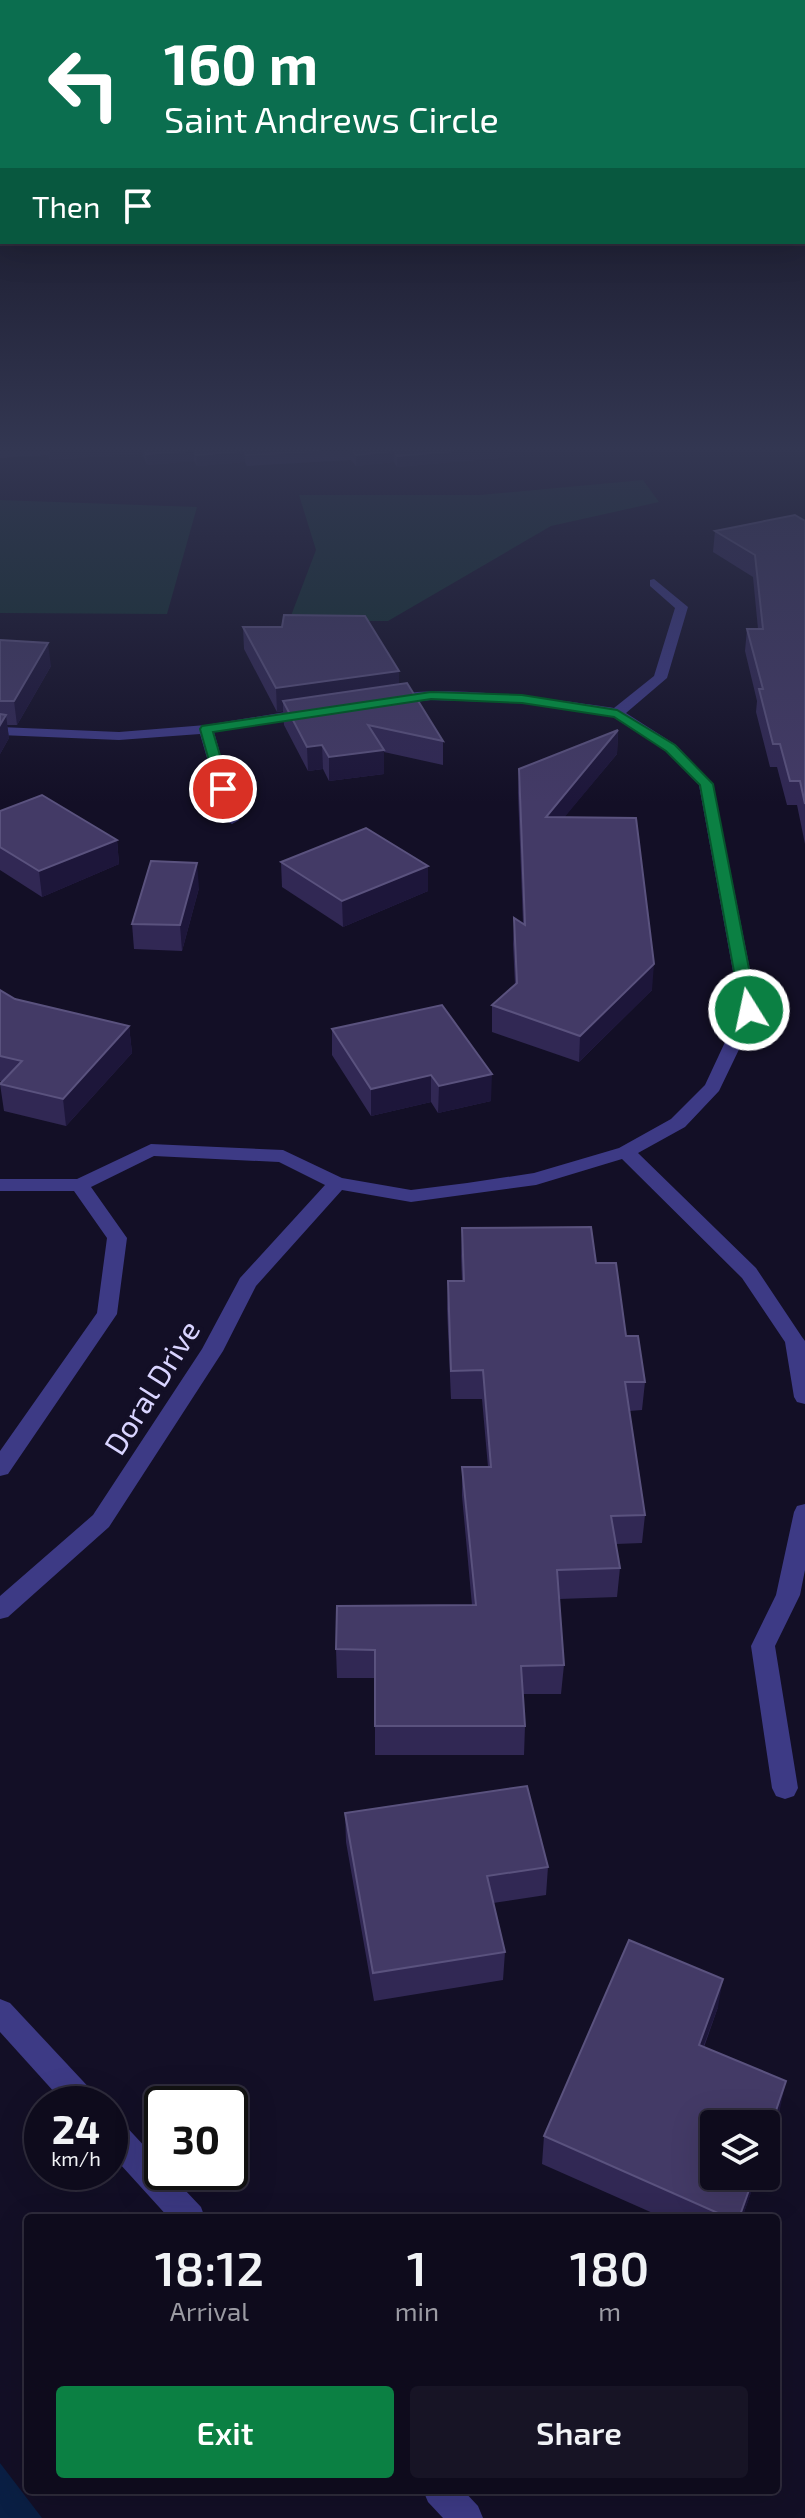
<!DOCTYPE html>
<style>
body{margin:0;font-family:"Exo 2",sans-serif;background:#171425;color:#f1f3f6;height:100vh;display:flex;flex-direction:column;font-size:30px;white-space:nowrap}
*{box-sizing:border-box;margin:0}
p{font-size:26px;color:#9b9ba3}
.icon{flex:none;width:44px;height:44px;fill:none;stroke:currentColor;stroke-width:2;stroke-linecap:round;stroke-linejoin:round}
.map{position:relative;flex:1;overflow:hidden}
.side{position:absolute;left:24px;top:2214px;width:756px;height:280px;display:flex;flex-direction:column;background:#0e0b1c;border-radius:8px;box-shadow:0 8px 32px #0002,0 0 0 2px #2e2b3b}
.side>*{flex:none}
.top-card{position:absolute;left:0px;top:0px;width:806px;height:244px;box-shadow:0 8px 32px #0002,0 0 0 2px #2e2b3b;background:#0b6e4f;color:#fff;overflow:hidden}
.fabs{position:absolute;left:700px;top:2110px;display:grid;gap:16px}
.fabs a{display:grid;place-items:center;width:80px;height:80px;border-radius:8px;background:#0e0b1c;box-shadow:0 8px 32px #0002,0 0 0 2px #2e2b3b;font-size:40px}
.speed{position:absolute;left:24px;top:2086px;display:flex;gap:16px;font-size:40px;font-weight:700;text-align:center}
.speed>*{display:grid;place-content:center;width:104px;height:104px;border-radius:50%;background:#0e0b1c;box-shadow:0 8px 32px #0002,0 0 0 2px #2e2b3b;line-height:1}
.speed small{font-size:20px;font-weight:400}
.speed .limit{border:4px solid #111;border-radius:12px;background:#fff;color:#111}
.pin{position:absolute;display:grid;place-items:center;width:68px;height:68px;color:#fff;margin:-34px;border:4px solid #fff;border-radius:50%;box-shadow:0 2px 8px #0007}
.me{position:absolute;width:88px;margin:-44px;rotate:350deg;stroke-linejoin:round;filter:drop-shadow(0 0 6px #0008)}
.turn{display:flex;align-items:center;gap:28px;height:168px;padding:0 32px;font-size:36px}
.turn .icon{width:104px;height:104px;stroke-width:2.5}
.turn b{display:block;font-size:56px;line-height:68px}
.then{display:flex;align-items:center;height:76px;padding:0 32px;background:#0003;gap:16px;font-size:30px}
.eta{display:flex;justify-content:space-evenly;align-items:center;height:136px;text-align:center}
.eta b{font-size:48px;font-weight:600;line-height:56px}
.action{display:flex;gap:16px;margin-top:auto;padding:16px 32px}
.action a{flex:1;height:92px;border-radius:8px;background:#0b8043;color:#fff;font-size:32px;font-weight:600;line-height:92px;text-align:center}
.action a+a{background:#171425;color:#f1f3f6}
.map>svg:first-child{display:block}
</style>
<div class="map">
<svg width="805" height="2518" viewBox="0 0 805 2518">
<rect width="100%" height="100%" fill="#130f26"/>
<g fill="#12302f">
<polygon points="643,480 659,502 551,526 388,621 289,621 316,550 299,495 480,495"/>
<polygon points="0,500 197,507 167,614 0,613"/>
</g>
<polygon fill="#0a1f44" points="0,2463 42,2518 0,2518"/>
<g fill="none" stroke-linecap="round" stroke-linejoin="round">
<g fill="#3d3a85" fill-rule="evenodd">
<path d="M654,579L688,607L667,678L626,713L676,745L713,784L758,1010L719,1091L685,1127L638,1153L756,1268L802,1337L805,1341V1404L797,1402L794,1397L785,1342L742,1278L622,1159L536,1185L411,1202L342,1190L256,1286L223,1351L109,1527L8,1617L0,1619V1596L93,1515L202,1349L240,1278L325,1185L279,1162L154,1156L91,1187L127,1238L117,1314L8,1474L0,1476V1451L97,1313L107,1238L74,1191H0V1179H77L151,1144L283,1150L342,1178L411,1190L467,1183L534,1173L619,1148L671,1119L705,1085L740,1010L699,785L666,751L613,717L522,703L431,700L389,705L382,701C412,678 573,702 614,708L654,676L675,608L650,586V580Z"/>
<polygon points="310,708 315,709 315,715 214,732 239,820 232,824 225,820 200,734 119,740 0,735 0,727 119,732 206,725"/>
<polygon points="805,1504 805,1570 800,1595 775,1646 798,1788 794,1796 785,1799 776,1796 772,1788 751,1646 776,1595 794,1512 797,1506"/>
<polygon points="0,1999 10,2003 95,2094 100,2104 65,2104 0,2032"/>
<polygon points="110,2117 121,2121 162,2165 162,2172 168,2172 201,2207 205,2218 169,2218 110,2153"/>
<polygon points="423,2490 463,2490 478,2506 483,2518 443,2518 428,2502"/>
</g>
</g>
<g fill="#312854">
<polygon points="0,451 510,451 510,457 397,467 394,462 356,466 351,460 247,466 245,462 197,466 194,461 147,465 142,453 50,460 48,455 0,458"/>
<polygon points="805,521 805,844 797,805 787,805 777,767 770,767 756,712 757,701 745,651 747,629 758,629 753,577 713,552 715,531"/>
<polygon points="243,627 399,671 399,684 443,741 443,765 384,752 384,774 329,781 323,769 308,771 284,725 283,711 277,712 244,649"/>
<polygon points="0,640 51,666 17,725 7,725 9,738 0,754"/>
<polygon points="618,730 617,754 564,817 652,990 579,1062 492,1032 492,1005 515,985 513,944 514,918 523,924 518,793 519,769"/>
<polygon points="0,811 117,840 119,864 42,897 0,870"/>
<polygon points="281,862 428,866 428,891 343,927 282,887"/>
<polygon points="199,888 182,951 134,949 132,924"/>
<polygon points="0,990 15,999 129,1026 132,1053 66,1126 4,1111 0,1084 2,1082 0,1081"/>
<polygon points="332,1029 491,1101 438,1113 431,1102 371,1116 332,1055"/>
<polygon points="462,1228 596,1263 645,1382 642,1410 629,1411 645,1515 642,1543 616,1544 620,1568 617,1597 559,1599 564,1665 561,1694 523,1694 525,1726 524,1755 375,1755 375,1678 337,1678 336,1649 472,1605 462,1496 462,1467 488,1467 482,1399 451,1399 447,1309 448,1281 462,1281 461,1256"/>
<polygon points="345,1813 548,1867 546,1895 493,1903 505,1952 503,1980 374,2001 346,1842"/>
<polygon points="718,2007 704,2047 780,2109 742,2218 664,2218 542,2164 544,2136"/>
</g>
<g fill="#1d163a">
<polygon points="49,451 142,451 142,453 50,460"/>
<polygon points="194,451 194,461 147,465 146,454"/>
<polygon points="244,451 245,462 197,466 196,455"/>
<polygon points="394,451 394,462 356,466 356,455"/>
<polygon points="454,451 510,451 510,457 397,467 397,456"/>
<polygon points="48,643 51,666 17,725 14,701"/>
<polygon points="399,671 399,694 283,701 283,711 277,712 276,688"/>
<polygon points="6,715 9,738 0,754 0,725"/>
<polygon points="618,730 617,754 544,842 546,817"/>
<polygon points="322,745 323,769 308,771 307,747"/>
<polygon points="384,750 384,774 329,781 329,757"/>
<polygon points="117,840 119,864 42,897 39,871"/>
<polygon points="197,863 199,888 182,951 180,925"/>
<polygon points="428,866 428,891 343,927 342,901"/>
<polygon points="654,964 652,990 579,1062 580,1036"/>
<polygon points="129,1026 132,1053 66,1126 63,1099"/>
<polygon points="492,1074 491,1101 438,1113 439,1086"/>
<polygon points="431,1075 431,1102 371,1116 371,1089"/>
<polygon points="723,1979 718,2007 694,2072 699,2045"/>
<polygon points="786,2081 780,2109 766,2149 766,2140"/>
<polygon points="754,2176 757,2176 742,2218 739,2218"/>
</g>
<g fill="#433a66" stroke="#5a527e" stroke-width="2">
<polygon points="145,451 188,451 146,454"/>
<polygon points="194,451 319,451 246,455 244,451 196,455"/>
<polygon points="352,451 454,451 397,456 394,451 356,455"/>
<polygon points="795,515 805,521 805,804 800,781 790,781 780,744 773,744 759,689 763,689 747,629 763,629 755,555 715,531"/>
<polygon points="284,615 365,616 399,671 276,688 243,627 282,627"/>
<polygon points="0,640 48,643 14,701 0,701"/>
<polygon points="407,683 443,741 368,725 384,750 329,757 322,745 307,747 283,701"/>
<polygon points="0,714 6,715 0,725"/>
<polygon points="618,730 546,817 636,818 654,964 580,1036 492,1005 517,983 514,918 525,925 519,769"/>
<polygon points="42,795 117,840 39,871 0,847 0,811"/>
<polygon points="366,828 428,866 342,901 281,862"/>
<polygon points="151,861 197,863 180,925 132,924"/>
<polygon points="0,990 15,999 129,1026 63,1099 0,1084 22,1061 0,1056"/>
<polygon points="442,1005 492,1074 439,1086 431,1075 371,1089 332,1029"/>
<polygon points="591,1227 596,1263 616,1263 626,1336 638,1336 645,1382 625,1382 645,1515 611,1516 620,1568 557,1570 564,1665 521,1666 525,1726 375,1726 375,1650 336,1649 337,1606 476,1605 462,1467 491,1467 483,1370 451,1371 448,1281 464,1281 462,1228"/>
<polygon points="527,1786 548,1867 487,1876 505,1952 373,1973 345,1813"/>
<polygon points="629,1940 723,1979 699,2045 786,2081 766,2140 766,2124 714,2124 714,2176 754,2176 739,2218 729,2218 544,2136"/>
</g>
<linearGradient id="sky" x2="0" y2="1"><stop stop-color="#0a0815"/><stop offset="0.56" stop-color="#333752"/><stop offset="1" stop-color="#333752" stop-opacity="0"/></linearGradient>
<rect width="805" height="803" fill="url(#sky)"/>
<polygon fill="#0b8043" stroke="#07532c" stroke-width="2" points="431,692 522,695 617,710 675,745 713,784 757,1010 754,1014 749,1015 741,1010 700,785 666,751 614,717 522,703 431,699 213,732 230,789 223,793 217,789 200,729 202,726"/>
<g text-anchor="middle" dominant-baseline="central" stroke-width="8" stroke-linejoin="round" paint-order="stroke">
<g font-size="30" fill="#d9d4ff" stroke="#130f26">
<text transform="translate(151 1387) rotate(-58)">Doral Drive</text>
</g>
</g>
</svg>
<div class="fabs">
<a><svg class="icon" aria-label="layers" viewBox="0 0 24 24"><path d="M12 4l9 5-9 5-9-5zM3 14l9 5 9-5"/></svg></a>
</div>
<div class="speed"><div>24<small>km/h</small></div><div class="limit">30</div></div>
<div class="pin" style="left:223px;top:789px;background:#d93025"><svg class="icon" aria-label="arrive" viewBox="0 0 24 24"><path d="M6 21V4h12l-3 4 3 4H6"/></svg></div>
<svg class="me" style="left:749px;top:1010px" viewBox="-20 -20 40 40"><circle r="17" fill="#0b8043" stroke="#fff" stroke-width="3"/><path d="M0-11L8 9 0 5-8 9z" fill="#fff"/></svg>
<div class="top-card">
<div class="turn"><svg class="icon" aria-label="left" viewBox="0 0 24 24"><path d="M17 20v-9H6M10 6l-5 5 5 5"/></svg><div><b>160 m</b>Saint Andrews Circle</div></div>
<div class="then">Then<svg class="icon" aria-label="arrive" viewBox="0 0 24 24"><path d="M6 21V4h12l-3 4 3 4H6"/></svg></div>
</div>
<section class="side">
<div class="eta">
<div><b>18:12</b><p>Arrival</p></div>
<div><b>1</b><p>min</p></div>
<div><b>180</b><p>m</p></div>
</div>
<div class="action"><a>Exit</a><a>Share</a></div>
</section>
</div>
